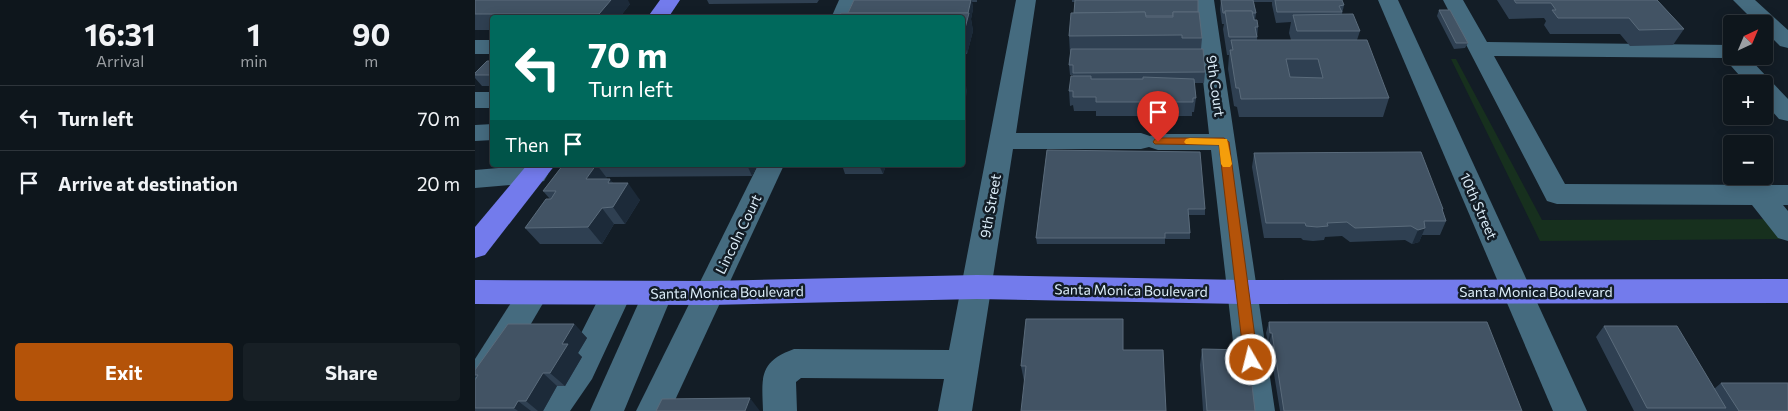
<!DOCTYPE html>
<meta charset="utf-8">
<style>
body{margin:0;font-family:Commissioner,sans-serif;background:#171f25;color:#f1f3f6;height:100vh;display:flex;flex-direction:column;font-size:19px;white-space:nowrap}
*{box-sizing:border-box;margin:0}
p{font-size:16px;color:#9b9fa3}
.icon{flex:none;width:28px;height:28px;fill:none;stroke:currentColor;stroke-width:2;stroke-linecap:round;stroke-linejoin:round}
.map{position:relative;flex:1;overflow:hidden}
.sheet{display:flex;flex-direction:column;background:#0e161c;width:475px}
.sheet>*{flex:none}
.banner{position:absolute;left:15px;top:15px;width:475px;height:152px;border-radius:5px;box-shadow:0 2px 12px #0003,0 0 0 1px #2e353b;background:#00695c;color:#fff;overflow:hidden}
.needle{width:32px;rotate:44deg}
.buttons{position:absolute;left:1248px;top:15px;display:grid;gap:10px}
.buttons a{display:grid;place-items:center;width:50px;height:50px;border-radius:5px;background:#0e161c;box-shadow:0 2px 12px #0003,0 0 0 1px #2e353b;font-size:25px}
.pin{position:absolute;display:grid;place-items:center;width:42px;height:42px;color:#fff;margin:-51px -21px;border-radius:50% 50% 50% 0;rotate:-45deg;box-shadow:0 0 5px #0007}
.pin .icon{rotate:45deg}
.me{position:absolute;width:55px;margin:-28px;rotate:352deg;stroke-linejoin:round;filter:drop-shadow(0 0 4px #0008)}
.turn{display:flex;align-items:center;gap:18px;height:105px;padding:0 15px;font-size:22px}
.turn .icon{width:65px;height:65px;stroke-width:2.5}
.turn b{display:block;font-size:35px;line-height:42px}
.then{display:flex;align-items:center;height:48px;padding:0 15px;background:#0003;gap:10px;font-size:19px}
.eta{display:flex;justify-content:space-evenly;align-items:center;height:85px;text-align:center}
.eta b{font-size:30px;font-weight:700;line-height:35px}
.primary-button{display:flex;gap:10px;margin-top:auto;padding:10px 15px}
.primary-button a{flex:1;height:58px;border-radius:5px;background:#b45309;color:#fff;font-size:20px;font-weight:700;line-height:58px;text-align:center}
.primary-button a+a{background:#171f25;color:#f1f3f6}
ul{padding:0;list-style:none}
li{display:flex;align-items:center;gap:15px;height:65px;padding:0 15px;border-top:1px solid #2e353b}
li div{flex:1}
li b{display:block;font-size:19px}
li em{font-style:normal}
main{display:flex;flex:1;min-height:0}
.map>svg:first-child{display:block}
</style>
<main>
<section class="sheet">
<div class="eta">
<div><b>16:31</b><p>Arrival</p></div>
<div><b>1</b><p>min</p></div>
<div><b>90</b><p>m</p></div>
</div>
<ul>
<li><svg class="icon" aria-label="left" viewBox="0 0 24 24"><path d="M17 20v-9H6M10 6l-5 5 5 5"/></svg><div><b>Turn left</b></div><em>70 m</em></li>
<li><svg class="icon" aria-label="arrive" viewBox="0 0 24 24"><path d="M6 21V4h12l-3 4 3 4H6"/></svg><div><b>Arrive at destination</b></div><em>20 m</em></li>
</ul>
<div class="primary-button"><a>Exit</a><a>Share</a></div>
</section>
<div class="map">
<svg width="1313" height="411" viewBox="0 0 1313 411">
<rect width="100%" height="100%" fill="#131d26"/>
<polygon fill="#17301e" points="976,59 981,59 1067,220 1313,219 1313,239 1065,241"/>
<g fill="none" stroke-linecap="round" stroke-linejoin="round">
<g fill="#456b7f" fill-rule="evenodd">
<polygon points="364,0 384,0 377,18 356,18"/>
<path d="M541,0H561L541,133H666L675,136L683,134H734L719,0H739L800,411H766L736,150H683L674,147L666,149H538L497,411H463L469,379L326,378L321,382L322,411H288C287,378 283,362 319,349L474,350Z"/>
<polygon points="903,0 923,0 1112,411 1078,411"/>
<polygon points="968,0 988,0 1012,42 1256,45 1256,56 1272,56 1313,99 1313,121 1304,119 1289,102 1289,84 1272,84 1249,58 1019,56 1090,184 1313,185 1313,205 1308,205 1313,211 1313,241 1303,238 1277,205 1082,204 1072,201"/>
<polygon points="1258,0 1280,0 1313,30 1313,48 1305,46 1289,30 1289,24 1282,24"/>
<rect x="0" y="40" width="18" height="14"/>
<rect x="0" y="92" width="18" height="16"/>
<polygon points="18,124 18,140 0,141 0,125"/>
<polygon points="57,165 69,167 73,174 69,181 60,183 0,188 0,170"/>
<polygon points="283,165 309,165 195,411 161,411"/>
<polygon points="59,281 70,284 74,293 12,399 0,403 0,359 48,284"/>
<polygon points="142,281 153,284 157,293 117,379 95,411 58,411 63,400 93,359 131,284"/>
<polygon points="183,281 194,284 198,293 149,411 115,411 172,284"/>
</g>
<g fill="#737bec" fill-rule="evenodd">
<polygon points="185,0 205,0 193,18 172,18"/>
<polygon points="52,165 80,165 10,255 0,258 0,227"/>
<polygon points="502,275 767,280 1313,279 1313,303 767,304 502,299 235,305 0,304 0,280 235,281"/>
</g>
</g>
<g fill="#2f4052" fill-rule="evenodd">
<polygon points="0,0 155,4 144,18 18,18 18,30 0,30"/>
<polygon points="232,0 344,0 342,3 234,4"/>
<polygon points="379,0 502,0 502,2 497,2 498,9 496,19 498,31 492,54 488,54 488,18 373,13"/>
<polygon points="597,0 723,0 723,12 727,38 726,49 730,72 729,83 719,83 721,98 719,112 717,112 717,116 621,116 621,111 599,111 598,105 595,106 594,91 598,76 598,75 595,75 594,65 595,54 594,36 599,13 600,2 597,2"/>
<path d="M746,0H867L869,5L867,14L885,31L882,40L914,98L908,117H764L762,107L759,106L753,69L754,55H752L748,29L749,24H747L745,9ZM779,2H797V5L801,23L816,22L814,33L816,40H782L783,27L780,20L781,13Z"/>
<polygon points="1022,0 1182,0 1209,29 1198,45 1155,46 1145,34 1075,34 1069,25 1071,21 1069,18 1034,19"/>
<polygon points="964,10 993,43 990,48 979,49 962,16"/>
<polygon points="18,61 18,86 7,86 0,78 0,73"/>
<polygon points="572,150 730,209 730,215 714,215 715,233 715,239 690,239 690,244 562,244 561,238"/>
<polygon points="779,153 968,209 967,211 971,221 965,235 947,235 944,242 937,244 930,240 875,242 867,236 850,237 849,240 838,241 828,240 826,238 789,238 777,167"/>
<polygon points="88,165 282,165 277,176 131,177 132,179 165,200 150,224 139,224 127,244 65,244 50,228 75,199 68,191"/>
<polygon points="367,165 411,165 408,174 370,174"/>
<polygon points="794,322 1047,411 805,411 794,343 793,343 791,333"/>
<polygon points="99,324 112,338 103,353 107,357 90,386 82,386 68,411 0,411 0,380 1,378 0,377 0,370"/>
<polygon points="1129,326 1239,389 1246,383 1313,411 1159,411 1121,337"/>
<polygon points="727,349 780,411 728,411 725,365"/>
<polygon points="648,350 550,381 549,381 546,366"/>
</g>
<g fill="#1c2a39">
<polygon points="136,0 153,0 155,4 144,18 126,18 124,14"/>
<polygon points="496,0 497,0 498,9 496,19 498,31 492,54 488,36 493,13"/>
<polygon points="489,75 492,91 488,115 488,82"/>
<polygon points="116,165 122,165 134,181 111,179"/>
<polygon points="272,165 282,165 277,176"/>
<polygon points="404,165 411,165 408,174"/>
<polygon points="135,179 146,194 153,183 165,200 150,224 138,207 133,183"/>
<polygon points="127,208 139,224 127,244 113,227"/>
<polygon points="950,228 944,242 937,244 943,230"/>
<polygon points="99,324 112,338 103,353 107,357 90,386 75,373 87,344"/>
<polygon points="795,333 797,333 794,343 793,343"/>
<polygon points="68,373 82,386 68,411 63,411 51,401"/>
<polygon points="275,398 285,411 270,411"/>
<polygon points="43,401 56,411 43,411 39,408"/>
</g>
<g fill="#425364" stroke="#5a6b7b" fill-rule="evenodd">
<polygon points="0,0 136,0 124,14 0,14"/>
<polygon points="379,0 496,0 493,13 373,13"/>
<polygon points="600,0 723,0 723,12 698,12 698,16 671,16 670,12 599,13"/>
<polygon points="746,0 778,0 781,13 777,13 777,11 750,11 750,13 748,13"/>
<polygon points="800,0 867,0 869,5 864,6 867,12 802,12"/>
<polygon points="1039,0 1182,0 1209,29 1164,30 1154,18 1083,18 1077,10 1081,10 1076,3 1041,3"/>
<polygon points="964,10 975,10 993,43 981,43"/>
<polygon points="750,11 777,11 779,20 782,20 783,27 780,27 782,37 754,37"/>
<polygon points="670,12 671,17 698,17 698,12 724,12 727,38 707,38 707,35 594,36 596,13"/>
<polygon points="366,13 494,13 488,36 488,18 363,18"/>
<polygon points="878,14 885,31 822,31 818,15"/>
<path d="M756,40H892L914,98L766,99L764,88H761L755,50H758ZM811,59H843L848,78L815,77Z"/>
<polygon points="596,49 728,49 730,72 598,73 598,65 594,65"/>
<polygon points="12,61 18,61 18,75 0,75 0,73"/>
<polygon points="596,76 616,76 616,79 668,79 668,77 719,79 721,98 718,98 718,102 621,102 621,97 598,97 598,91 594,91"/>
<polygon points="572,150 725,152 730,209 713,209 715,233 690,233 690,238 561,238"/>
<polygon points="946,152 968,209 967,209 971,221 949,221 950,228 943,230 936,226 880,228 872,222 852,223 853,226 842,227 831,226 830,223 791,223 779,153"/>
<polygon points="88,165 121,165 111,179 135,179 133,183 153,183 138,207 127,208 113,227 50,228 71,199 76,199 81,191 68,191"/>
<polygon points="551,319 648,319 648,350 688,350 691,411 546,411 551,366 546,366"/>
<polygon points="794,322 1012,322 1047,411 809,411 797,333 795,333"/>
<polygon points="33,324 99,324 87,344 93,344 75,373 68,373 51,401 43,401 39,408 0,408 0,380 3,375 0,375 0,370"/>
<polygon points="1129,326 1202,326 1251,408 1172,408"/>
<polygon points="727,349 773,350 780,411 732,411"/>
<polygon points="1246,383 1313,383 1313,411 1264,411"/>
<polygon points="275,398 270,411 181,411 187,399"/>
</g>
<polygon fill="#b45309" stroke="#753606" points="683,138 749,138 754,142 783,360 781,364 776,366 771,364 769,360 744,145 680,144 678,142 680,139"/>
<polygon fill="#f59e0b" points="715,138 752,139 757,164 755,167 748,167 746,164 744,145 711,144 709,142 711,139"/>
<g text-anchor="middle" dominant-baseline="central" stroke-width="5" stroke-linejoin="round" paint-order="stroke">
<g font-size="14" fill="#ddeefa" stroke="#131d26">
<text transform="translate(741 86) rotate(82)">9th Court</text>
<text transform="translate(515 206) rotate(-80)">9th Street</text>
<text transform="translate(1004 206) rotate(66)">10th Street</text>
<text transform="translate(263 234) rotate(-64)">Lincoln Court</text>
<text transform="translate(656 290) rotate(1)">Santa Monica Boulevard</text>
<text x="1061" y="291">Santa Monica Boulevard</text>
<text transform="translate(252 292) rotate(-1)">Santa Monica Boulevard</text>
</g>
</g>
</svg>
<div class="buttons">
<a><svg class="needle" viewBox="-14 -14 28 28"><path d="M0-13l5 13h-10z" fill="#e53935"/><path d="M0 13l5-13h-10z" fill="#9b9fa3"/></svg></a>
<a>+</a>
<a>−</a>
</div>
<div class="pin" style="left:683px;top:142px;background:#d93025"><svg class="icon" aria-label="arrive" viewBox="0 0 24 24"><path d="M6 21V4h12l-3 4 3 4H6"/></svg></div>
<svg class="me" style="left:776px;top:360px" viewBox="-20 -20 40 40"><circle r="17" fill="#b45309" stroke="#fff" stroke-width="3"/><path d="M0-11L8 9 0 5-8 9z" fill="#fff"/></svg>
<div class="banner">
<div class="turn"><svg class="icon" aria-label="left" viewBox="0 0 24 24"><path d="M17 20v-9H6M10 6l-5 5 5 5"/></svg><div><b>70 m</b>Turn left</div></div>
<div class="then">Then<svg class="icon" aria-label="arrive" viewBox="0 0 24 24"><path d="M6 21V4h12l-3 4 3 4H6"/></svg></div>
</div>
</div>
</main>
